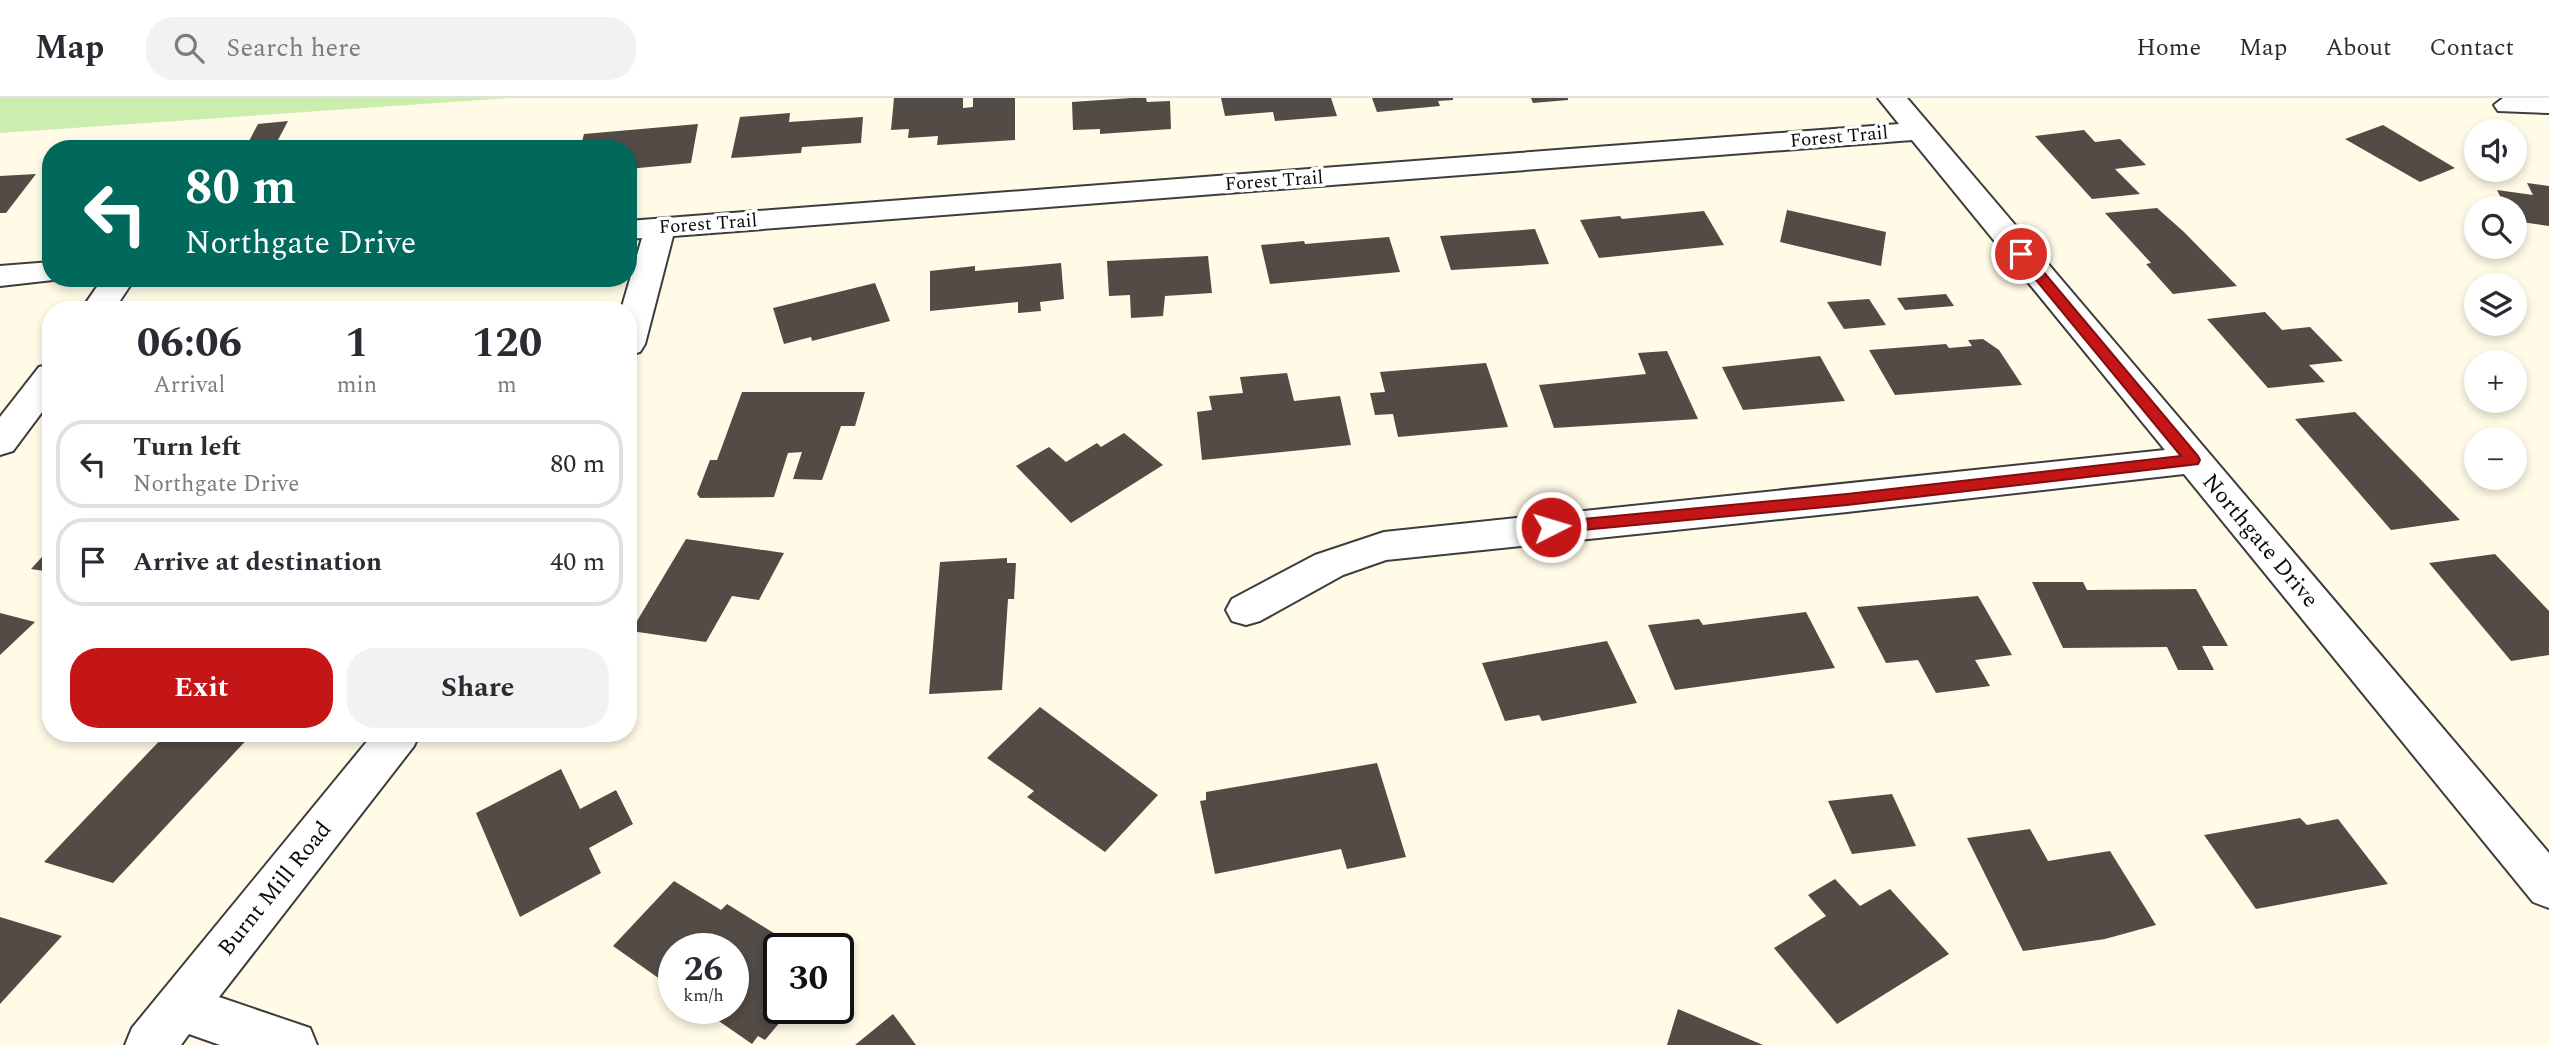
<!DOCTYPE html>
<meta charset="utf-8">
<style>
body{margin:0;font-family:Spectral,serif;background:#f2f2f3;color:#2b2b33;height:100vh;display:flex;flex-direction:column;font-size:26px;white-space:nowrap}
*{box-sizing:border-box;margin:0}
p{font-size:23px;color:#7c7c81}
.icon{flex:none;width:38px;height:38px;fill:none;stroke:currentColor;stroke-width:2;stroke-linecap:round;stroke-linejoin:round}
.map{position:relative;flex:1;overflow:hidden}
.sheet{position:absolute;left:42px;top:203px;width:595px;height:441px;display:flex;flex-direction:column;background:#fff;border-radius:28px;box-shadow:0 4px 10px #0003}
.sheet>*{flex:none}
.hud{position:absolute;left:42px;top:42px;width:595px;height:147px;border-radius:28px;box-shadow:0 4px 10px #0003;background:#00695c;color:#fff;overflow:hidden}
.controls{position:absolute;left:2464px;top:21px;display:grid;gap:14px}
.controls a{display:grid;place-items:center;width:63px;height:63px;border-radius:50%;background:#fff;box-shadow:0 4px 10px #0003;font-size:35px}
.speed{position:absolute;left:658px;top:835px;display:flex;gap:14px;font-size:35px;font-weight:700;text-align:center}
.speed>*{display:grid;place-content:center;width:91px;height:91px;border-radius:50%;background:#fff;box-shadow:0 4px 10px #0003;line-height:1}
.speed small{font-size:18px;font-weight:400}
.speed .limit{border:4px solid #111;border-radius:10px;background:#fff;color:#111}
.pin{position:absolute;display:grid;place-items:center;width:60px;height:60px;color:#fff;margin:-30px;border:4px solid #fff;border-radius:50%;box-shadow:0 2px 7px #0007}
.me{position:absolute;width:77px;margin:-38px;rotate:85deg;stroke-linejoin:round;filter:drop-shadow(0 0 5px #0008)}
.turn{display:flex;align-items:center;gap:24px;height:147px;padding:0 28px;font-size:32px}
.turn .icon{width:91px;height:91px;stroke-width:2.5}
.turn b{display:block;font-size:49px;line-height:60px}
.eta{display:flex;justify-content:space-evenly;align-items:center;height:119px;text-align:center}
.eta b{font-size:42px;font-weight:700;line-height:49px}
.action{display:flex;gap:14px;margin-top:auto;padding:14px 28px}
.action a{flex:1;height:80px;border-radius:28px;background:#c51617;color:#fff;font-size:28px;font-weight:700;line-height:80px;text-align:center}
.action a+a{background:#f2f2f3;color:#2b2b33}
ul{padding:0;list-style:none}
li{display:flex;align-items:center;gap:21px;height:88px;margin:0 14px 10px;padding:0 14px;border:4px solid #e1e1e2;border-radius:28px}
li div{flex:1}
li b{display:block;font-size:26px}
li em{font-style:normal}
header{display:flex;align-items:center;gap:42px;box-sizing:border-box;height:98px;padding:0 35px;background:#fff;border-bottom:2px solid #e1e1e2}
header strong{font-size:33px}
nav{display:flex;gap:38px;margin-inline-start:auto;font-size:24px}
.search{width:490px;height:63px;background:#f2f2f3;display:flex;align-items:center;gap:18px;box-sizing:border-box;padding:0 24px;border-radius:28px;color:#7c7c81;font-size:26px}
.map>svg:first-child{display:block}
</style>
<header>
<strong>Map</strong>
<div class="search"><svg class="icon" aria-label="search" viewBox="0 0 24 24"><circle cx="10" cy="10" r="6"/><path d="M15 15l6 6"/></svg>Search here</div>
<nav><a>Home</a><a>Map</a><a>About</a><a>Contact</a></nav>
</header>
<div class="map">
<svg width="2549" height="947" viewBox="0 0 2549 947">
<rect width="100%" height="100%" fill="#fffbe7"/>
<polygon fill="#cbedad" points="0,0 511,0 0,35"/>
<g fill="#534b45">
<polygon points="894,0 963,0 963,10 973,9 973,0 1015,0 1015,42 937,47 938,38 908,40 909,31 891,32"/>
<polygon points="1131,0 1146,0 1147,4 1170,3 1171,31 1100,36 1100,31 1073,32 1072,4"/>
<polygon points="1221,0 1331,0 1337,18 1275,23 1273,14 1225,18"/>
<polygon points="1372,0 1453,0 1453,2 1438,3 1440,8 1377,14"/>
<polygon points="1531,0 1568,0 1568,2 1533,5"/>
<polygon points="790,15 789,24 863,19 861,45 802,49 801,55 731,60 740,19"/>
<polygon points="288,23 278,42 248,45 258,26"/>
<polygon points="698,26 691,65 628,71 628,51 580,51 584,36"/>
<polygon points="2383,27 2455,70 2420,84 2345,41"/>
<polygon points="2084,32 2095,44 2120,41 2146,67 2115,71 2140,96 2092,101 2035,38"/>
<polygon points="36,76 6,115 0,115 0,78"/>
<polygon points="2527,85 2549,88 2549,128 2515,123 2515,110 2506,110 2497,92 2533,97"/>
<polygon points="2157,110 2184,134 2237,188 2173,196 2146,166 2151,165 2105,115"/>
<polygon points="1787,112 1886,134 1881,168 1780,144"/>
<polygon points="1704,113 1724,147 1599,160 1580,122 1620,118 1622,121"/>
<polygon points="1535,131 1549,166 1451,172 1440,138"/>
<polygon points="1389,139 1400,174 1270,186 1261,147 1304,143 1305,146"/>
<polygon points="1208,158 1212,195 1165,198 1163,218 1131,220 1130,197 1109,198 1107,163"/>
<polygon points="1061,165 1064,201 1040,204 1041,213 1018,215 1018,204 930,213 930,173 975,168 975,173"/>
<polygon points="875,185 890,223 812,243 811,239 784,246 773,210"/>
<polygon points="1946,196 1954,208 1905,212 1897,200"/>
<polygon points="1869,201 1886,227 1844,231 1827,204"/>
<polygon points="2265,214 2282,232 2310,229 2343,263 2309,267 2325,284 2268,290 2207,221"/>
<polygon points="1983,241 1999,252 2022,287 1895,297 1869,252 1946,246 1949,250 1972,248 1968,242"/>
<polygon points="1667,253 1698,321 1554,330 1539,287 1646,276 1638,255"/>
<polygon points="1820,258 1845,303 1743,312 1722,269"/>
<polygon points="1486,265 1508,329 1398,339 1393,316 1375,317 1370,295 1385,294 1380,274"/>
<polygon points="1287,275 1294,303 1340,298 1351,347 1202,362 1197,314 1212,312 1209,298 1243,295 1240,279"/>
<polygon points="742,294 865,294 855,328 841,328 822,382 793,381 802,354 788,355 774,399 700,400 697,396 710,362 717,362"/>
<polygon points="2355,314 2460,422 2391,432 2295,321"/>
<polygon points="1124,335 1163,367 1071,425 1016,368 1049,349 1066,364 1097,345 1101,349"/>
<polygon points="686,441 784,455 759,502 732,498 706,544 631,533"/>
<polygon points="51,449 51,474 31,471"/>
<polygon points="2495,456 2549,513 2549,557 2511,563 2429,465"/>
<polygon points="1007,460 1007,465 1016,465 1014,501 1008,501 1002,592 929,596 940,464"/>
<polygon points="2032,484 2083,484 2087,492 2196,491 2228,548 2202,548 2214,572 2178,572 2167,549 2063,550"/>
<polygon points="1978,498 2012,557 1975,562 1990,588 1936,595 1918,562 1886,565 1857,509"/>
<polygon points="1806,514 1835,570 1675,592 1648,527 1699,521 1703,527"/>
<polygon points="0,515 35,524 0,557"/>
<polygon points="1607,543 1637,605 1542,623 1539,617 1505,623 1482,565"/>
<polygon points="1040,609 1158,697 1105,754 1027,699 1034,693 987,660"/>
<polygon points="167,635 253,635 113,785 44,764"/>
<polygon points="1377,665 1406,759 1347,771 1341,751 1215,776 1200,703 1206,702 1206,694"/>
<polygon points="561,671 580,711 616,692 633,726 589,750 601,775 520,819 476,715"/>
<polygon points="1892,696 1916,748 1852,756 1828,703"/>
<polygon points="2300,720 2307,727 2338,721 2388,786 2256,811 2204,737"/>
<polygon points="2030,731 2048,763 2110,753 2156,827 2105,841 2023,853 1967,740"/>
<polygon points="1835,781 1860,808 1890,791 1949,856 1837,926 1774,850 1826,818 1808,797"/>
<polygon points="674,783 721,812 727,806 798,850 779,850 779,910 792,910 765,942 758,938 752,946 700,910 733,910 733,850 674,850 674,891 613,848"/>
<polygon points="0,819 62,838 0,906"/>
<polygon points="1678,911 1763,947 1667,947"/>
<polygon points="893,916 916,947 855,947"/>
</g>
<g fill="none" stroke-linecap="round" stroke-linejoin="round">
<defs>
<g id="minor">
<polygon points="1878,0 1907,0 2549,755 2549,810 2533,804 2184,376 1847,414 1386,462 1343,477 1260,523 1246,527 1232,523 1226,512 1232,501 1315,457 1384,434 2165,352 1912,42 673,138 645,246 640,254 628,257 628,212 621,212 642,140 628,141 628,123 1899,26"/>
<polygon points="2549,0 2549,15 2498,13 2494,7 2503,0"/>
<polygon points="51,164 51,180 62,181 0,188 0,168"/>
<polygon points="103,180 135,180 114,212 81,212"/>
<polygon points="51,266 51,302 13,353 0,357 0,319 39,269"/>
<polygon points="374,635 420,635 414,648 219,899 310,930 317,947 220,947 189,936 181,947 125,947 132,930"/>
</g>
</defs>
<use href="#minor" stroke="#3d3d3d" stroke-width="4"/>
<use href="#minor" fill="#fff" fill-rule="evenodd"/>
</g>
<polygon fill="#c51617" stroke="#800e0f" stroke-width="2" points="2021,152 2026,153 2198,358 2200,362 2198,366 1847,407 1551,435 1545,434 1543,429 1545,425 1551,424 1847,396 2181,358 2017,159 2015,156"/>
<g text-anchor="middle" dominant-baseline="central" stroke-width="7" stroke-linejoin="round" paint-order="stroke">
<g font-size="19" fill="#0a0a0a" stroke="#fff">
<text transform="translate(1839 39) rotate(-5)">Forest Trail</text>
<text transform="translate(1274 83) rotate(-4)">Forest Trail</text>
<text transform="translate(708 126) rotate(-4)">Forest Trail</text>
</g>
<g font-size="23" fill="#0a0a0a" stroke="#fff">
<text transform="translate(2260 443) rotate(50)">Northgate Drive</text>
<text transform="translate(275 791) rotate(-51)">Burnt Mill Road</text>
</g>
</g>
</svg>
<div class="controls">
<a><svg class="icon" aria-label="sound" viewBox="0 0 24 24"><path d="M4 9h4l5-4v14l-5-4H4zM17 9q2 3 0 6"/></svg></a>
<a><svg class="icon" aria-label="search" viewBox="0 0 24 24"><circle cx="10" cy="10" r="6"/><path d="M15 15l6 6"/></svg></a>
<a><svg class="icon" aria-label="layers" viewBox="0 0 24 24"><path d="M12 4l9 5-9 5-9-5zM3 14l9 5 9-5"/></svg></a>
<a>+</a>
<a>−</a>
</div>
<div class="speed"><div>26<small>km/h</small></div><div class="limit">30</div></div>
<div class="pin" style="left:2021px;top:156px;background:#d93025"><svg class="icon" aria-label="arrive" viewBox="0 0 24 24"><path d="M6 21V4h12l-3 4 3 4H6"/></svg></div>
<svg class="me" style="left:1551px;top:429px" viewBox="-20 -20 40 40"><circle r="17" fill="#c51617" stroke="#fff" stroke-width="3"/><path d="M0-11L8 9 0 5-8 9z" fill="#fff"/></svg>
<div class="hud">
<div class="turn"><svg class="icon" aria-label="left" viewBox="0 0 24 24"><path d="M17 20v-9H6M10 6l-5 5 5 5"/></svg><div><b>80 m</b>Northgate Drive</div></div>
</div>
<section class="sheet">
<div class="eta">
<div><b>06:06</b><p>Arrival</p></div>
<div><b>1</b><p>min</p></div>
<div><b>120</b><p>m</p></div>
</div>
<ul>
<li><svg class="icon" aria-label="left" viewBox="0 0 24 24"><path d="M17 20v-9H6M10 6l-5 5 5 5"/></svg><div><b>Turn left</b><p>Northgate Drive</p></div><em>80 m</em></li>
<li><svg class="icon" aria-label="arrive" viewBox="0 0 24 24"><path d="M6 21V4h12l-3 4 3 4H6"/></svg><div><b>Arrive at destination</b></div><em>40 m</em></li>
</ul>
<div class="action"><a>Exit</a><a>Share</a></div>
</section>
</div>
